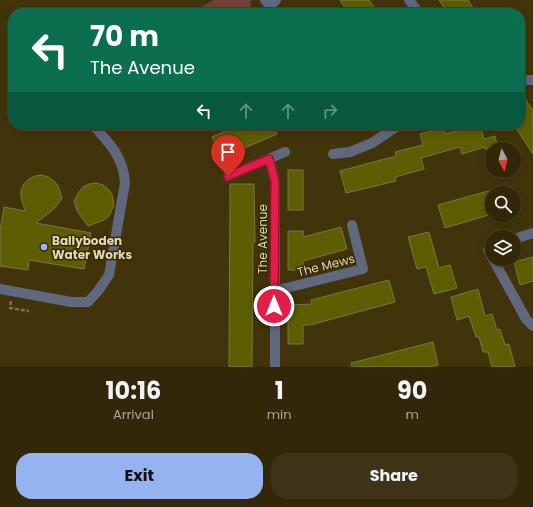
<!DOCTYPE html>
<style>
body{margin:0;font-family:Poppins,sans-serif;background:#3d3316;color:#f1f3f6;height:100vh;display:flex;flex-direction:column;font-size:15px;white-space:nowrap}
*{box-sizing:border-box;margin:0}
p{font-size:13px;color:#a8a59c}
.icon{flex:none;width:22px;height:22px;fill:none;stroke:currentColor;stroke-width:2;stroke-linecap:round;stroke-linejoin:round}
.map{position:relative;height:367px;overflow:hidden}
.side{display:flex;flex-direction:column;background:#322708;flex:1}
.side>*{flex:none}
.guide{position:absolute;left:8px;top:8px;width:517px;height:122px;border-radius:16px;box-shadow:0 2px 10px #0003,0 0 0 1px #4d4429;background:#0b6e4f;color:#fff;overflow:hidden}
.needle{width:26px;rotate:173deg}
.controls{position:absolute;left:485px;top:142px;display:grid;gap:8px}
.controls a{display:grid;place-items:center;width:36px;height:36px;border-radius:50%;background:#322708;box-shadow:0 2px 10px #0003,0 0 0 1px #4d4429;font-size:20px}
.pin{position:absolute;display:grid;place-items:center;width:34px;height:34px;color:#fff;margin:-41px -17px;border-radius:50% 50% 50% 0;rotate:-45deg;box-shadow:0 0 4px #0007}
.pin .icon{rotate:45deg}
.me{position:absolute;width:44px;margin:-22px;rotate:0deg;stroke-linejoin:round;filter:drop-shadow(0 0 3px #0008)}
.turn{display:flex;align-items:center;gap:14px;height:84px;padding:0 16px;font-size:18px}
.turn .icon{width:52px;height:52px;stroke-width:2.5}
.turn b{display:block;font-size:28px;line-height:34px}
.lanes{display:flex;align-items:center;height:38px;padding:0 16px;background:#0003;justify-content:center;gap:20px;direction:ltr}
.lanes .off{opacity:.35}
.eta{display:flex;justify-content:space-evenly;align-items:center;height:68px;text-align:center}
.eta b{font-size:24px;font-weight:700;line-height:28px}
.action{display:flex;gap:8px;margin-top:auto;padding:8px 16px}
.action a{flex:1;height:46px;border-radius:16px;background:#95b2f1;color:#111;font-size:16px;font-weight:700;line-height:46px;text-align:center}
.action a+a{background:#3d3316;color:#f1f3f6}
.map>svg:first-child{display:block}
</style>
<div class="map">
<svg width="533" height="367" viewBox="0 0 533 367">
<rect width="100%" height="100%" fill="#42340a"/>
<polygon fill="#764138" points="214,0 251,0 250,13 190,13"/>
<g fill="#5d5e03" stroke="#767842">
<polygon points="340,0 369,0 378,13 348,13"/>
<polygon points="439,0 468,0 476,13 448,13"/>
<polygon points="520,91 533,111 533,154 514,125 520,125"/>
<polygon points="240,125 273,125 277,134 221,158 212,137"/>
<polygon points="480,125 484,139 495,136 498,149 485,149 485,147 462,154 460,147 421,158 424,169 395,177 396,181 346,193 340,171 396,156 395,152 423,145 420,134 443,128 445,134"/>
<rect x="288" y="170" width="15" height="40"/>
<polygon points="42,175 48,177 54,181 58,186 62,198 55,208 36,223 91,233 84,269 29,260 28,270 0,266 0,231 4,207 25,211 21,197 21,190 24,184 29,179 35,176"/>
<polygon points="96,183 103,185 108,189 112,194 114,205 109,216 104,220 88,226 77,211 74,201 79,192 83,187 89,184"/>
<polygon points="230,184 254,184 255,242 253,242 252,367 229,367"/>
<polygon points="492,190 492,214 445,228 438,205"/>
<polygon points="341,227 347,249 303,261 303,270 288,270 288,231 303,231 303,237"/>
<polygon points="429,232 439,268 450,265 457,288 434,294 426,267 417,269 408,237"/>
<polygon points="533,257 533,281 520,285 514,262"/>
<polygon points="389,280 395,302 310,325 303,325 303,344 288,344 288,305 312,304 311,300"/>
<polygon points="478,289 485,316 492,314 497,330 500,329 505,345 509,344 515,367 492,367 488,352 483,352 479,337 476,337 469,316 457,320 451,297"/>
<polygon points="433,342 438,365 430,367 352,367 351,363"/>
</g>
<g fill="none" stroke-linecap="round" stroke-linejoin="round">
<polyline stroke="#7e714d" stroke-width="2.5" stroke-dasharray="4 2" stroke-linecap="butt" points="11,301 10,308 29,311"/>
<g stroke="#61687d" stroke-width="10">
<polyline points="265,0 270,6 276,0"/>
<polyline points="409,0 419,13"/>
<polyline points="520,80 533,80"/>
<polyline points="333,154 350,152 372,143 399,125"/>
<polyline points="269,159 275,181 275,367"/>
<polyline points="228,176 285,152"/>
<polyline points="514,239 533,233"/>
<polyline points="492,248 488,250 492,258"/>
<polyline points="493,259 526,319 533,326"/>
<path d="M0,289L71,302H88L98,291L109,275L125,183C123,156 110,144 93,125"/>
<polyline points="274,291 363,269 352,225"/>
</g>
</g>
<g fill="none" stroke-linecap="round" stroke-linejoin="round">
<defs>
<polyline id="route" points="228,176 269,159 275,181 274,306"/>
</defs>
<use href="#route" stroke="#92132f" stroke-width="10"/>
<use href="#route" stroke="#e11d48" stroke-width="7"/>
</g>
<circle fill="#9db4fd" stroke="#372a00" stroke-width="1.5" cx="44" cy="247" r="4"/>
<g text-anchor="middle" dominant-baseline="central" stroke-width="3" stroke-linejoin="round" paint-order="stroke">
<g font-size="12" fill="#e2d8bd" stroke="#372a00">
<text transform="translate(262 239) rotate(-90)">The Avenue</text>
<text transform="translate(326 265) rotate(-14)">The Mews</text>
</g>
<g font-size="12" font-weight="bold" fill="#e2d8bd" stroke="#372a00" text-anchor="start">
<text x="52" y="240">Ballyboden<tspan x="52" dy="14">Water Works</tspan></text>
</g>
</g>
</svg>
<div class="controls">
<a><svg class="needle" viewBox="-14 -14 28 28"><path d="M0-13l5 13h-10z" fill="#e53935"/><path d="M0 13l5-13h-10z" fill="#a8a59c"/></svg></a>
<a><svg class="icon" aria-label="search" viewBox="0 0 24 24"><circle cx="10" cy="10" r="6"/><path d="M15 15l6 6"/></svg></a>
<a><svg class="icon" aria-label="layers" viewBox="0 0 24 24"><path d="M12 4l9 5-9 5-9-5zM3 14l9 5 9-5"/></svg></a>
</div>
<div class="pin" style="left:228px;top:176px;background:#d93025"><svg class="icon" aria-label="arrive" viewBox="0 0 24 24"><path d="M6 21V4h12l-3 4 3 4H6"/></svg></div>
<svg class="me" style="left:274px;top:306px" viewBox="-20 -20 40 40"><circle r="17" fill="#e11d48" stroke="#fff" stroke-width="3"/><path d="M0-11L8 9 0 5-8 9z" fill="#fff"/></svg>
<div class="guide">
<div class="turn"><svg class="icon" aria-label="left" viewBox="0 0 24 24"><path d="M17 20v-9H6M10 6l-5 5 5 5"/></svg><div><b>70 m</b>The Avenue</div></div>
<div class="lanes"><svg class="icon" aria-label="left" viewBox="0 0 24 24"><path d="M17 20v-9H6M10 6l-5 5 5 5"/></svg><svg class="icon off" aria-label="ahead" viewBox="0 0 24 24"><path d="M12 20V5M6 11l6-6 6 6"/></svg><svg class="icon off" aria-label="ahead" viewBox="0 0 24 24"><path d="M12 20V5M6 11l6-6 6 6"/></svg><svg class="icon off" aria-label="right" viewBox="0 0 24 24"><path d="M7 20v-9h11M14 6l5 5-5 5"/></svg></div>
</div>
</div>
<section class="side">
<div class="eta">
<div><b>10:16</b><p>Arrival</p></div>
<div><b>1</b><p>min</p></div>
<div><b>90</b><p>m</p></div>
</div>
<div class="action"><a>Exit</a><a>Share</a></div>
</section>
